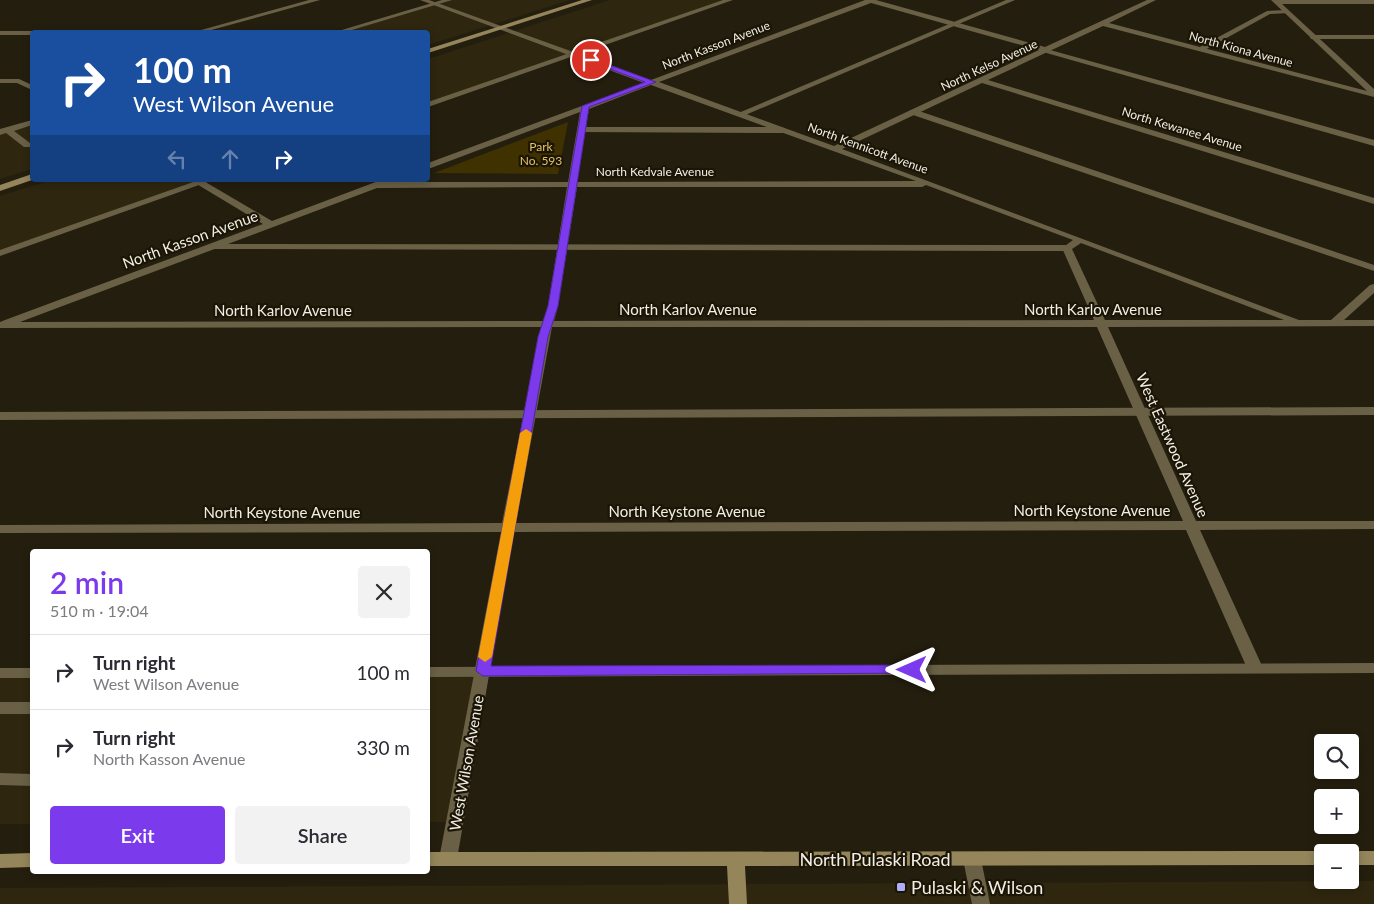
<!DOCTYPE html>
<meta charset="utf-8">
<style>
body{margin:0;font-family:Lato,sans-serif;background:#f2f2f3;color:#2b2b33;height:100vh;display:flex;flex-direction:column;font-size:19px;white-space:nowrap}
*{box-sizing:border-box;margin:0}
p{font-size:16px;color:#7c7c81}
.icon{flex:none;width:28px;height:28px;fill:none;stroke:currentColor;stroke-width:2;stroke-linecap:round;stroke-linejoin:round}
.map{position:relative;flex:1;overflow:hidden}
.sheet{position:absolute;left:30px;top:549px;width:400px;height:325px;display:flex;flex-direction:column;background:#fff;border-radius:5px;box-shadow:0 2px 8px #0003}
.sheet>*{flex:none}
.top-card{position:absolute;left:30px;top:30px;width:400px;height:152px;border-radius:5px;box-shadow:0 2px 8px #0003;background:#1a4fa0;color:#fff;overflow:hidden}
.buttons{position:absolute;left:1314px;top:734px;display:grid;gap:10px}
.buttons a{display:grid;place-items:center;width:45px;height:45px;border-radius:5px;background:#fff;box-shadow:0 2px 8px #0003;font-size:25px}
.pin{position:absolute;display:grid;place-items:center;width:42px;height:42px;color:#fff;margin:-21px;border:2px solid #fff;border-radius:50%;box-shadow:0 1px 5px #0007}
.me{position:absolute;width:55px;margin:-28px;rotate:270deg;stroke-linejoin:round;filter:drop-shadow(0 0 4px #0008)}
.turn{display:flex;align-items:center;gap:18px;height:105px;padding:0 20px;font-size:22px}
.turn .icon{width:65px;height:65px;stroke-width:2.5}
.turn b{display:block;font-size:35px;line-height:42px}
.lanes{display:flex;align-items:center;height:48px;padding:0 20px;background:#0003;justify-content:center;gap:25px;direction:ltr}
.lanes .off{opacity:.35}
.round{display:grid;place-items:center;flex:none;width:52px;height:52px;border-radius:5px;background:#f2f2f3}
.head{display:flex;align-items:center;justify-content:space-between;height:85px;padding:0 20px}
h1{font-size:30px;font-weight:600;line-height:38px;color:#7c3aed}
.cta{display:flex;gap:10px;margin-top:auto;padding:10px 20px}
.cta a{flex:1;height:58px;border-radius:5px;background:#7c3aed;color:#fff;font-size:20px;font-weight:600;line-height:58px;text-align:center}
.cta a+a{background:#f2f2f3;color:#2b2b33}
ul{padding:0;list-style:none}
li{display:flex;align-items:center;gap:15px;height:75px;padding:0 20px;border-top:1px solid #e1e1e2}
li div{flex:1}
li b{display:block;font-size:19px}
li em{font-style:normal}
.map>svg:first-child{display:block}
</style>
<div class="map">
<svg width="1374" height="904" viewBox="0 0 1374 904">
<rect width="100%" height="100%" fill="#241e0e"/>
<g fill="#2e260e">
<polygon points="450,0 570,0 428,45 428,32 339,32"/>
<polygon points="610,0 732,0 428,106 428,59"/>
<polygon points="32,123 32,169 0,179 0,132"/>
<polygon points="51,180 213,180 0,254 0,196"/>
<polygon points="428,674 478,674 448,822 428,822"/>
<rect x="0" y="675" width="32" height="149"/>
<polygon points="1374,881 1374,904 0,904 0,888"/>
</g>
<polygon fill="#403100" points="568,122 558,174 434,173"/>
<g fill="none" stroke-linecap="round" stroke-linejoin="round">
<g fill="#696046" fill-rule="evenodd">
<polygon points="442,0 452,0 345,32 335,32"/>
<polygon points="723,0 733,0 428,107 428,102"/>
<polygon points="1006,0 1015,0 743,116 736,114"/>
<polygon points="1287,10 1290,12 1289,13 1270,14 1203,51 1196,49 1267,11"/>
<polygon points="101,30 200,30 204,32 98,32"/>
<polygon points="0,31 32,31 35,32 32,32 32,35 0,35"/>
<polygon points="1314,35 1374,35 1374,39 1311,39 1310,37"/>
<polygon points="1043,48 1374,140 1374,146 1043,52"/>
<polygon points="910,110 916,110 1374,265 1374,271 910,114"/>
<polygon points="32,120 32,125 14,131 30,143 30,147 24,147 6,133 0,135 0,129"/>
<polygon points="581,127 782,127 786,130 782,133 578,132 578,128"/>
<polygon points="199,180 213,180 0,256 0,250"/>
<polygon points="213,244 1067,245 1072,248 1067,251 209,249 208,247"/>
<polygon points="1374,407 1374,415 0,420 0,412"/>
<polygon points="1374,663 1374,673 428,677 428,667"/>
<rect x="0" y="668" width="32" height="10"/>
<rect x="0" y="702" width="32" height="12"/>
<polygon points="0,773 32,774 32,786 0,785"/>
<polygon points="972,852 978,854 981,859 990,904 972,904 963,859 966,854"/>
</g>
<g fill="#696046" fill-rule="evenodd">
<polygon points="309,0 320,0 204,32 194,32"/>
<path d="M420,0H429L651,80L865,0H876L1045,47L1147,0H1156L1109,23L1367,91L1271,0H1374V4H1282L1374,89V97L1103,26L988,80L1374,198V204L982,83L842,149L1299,320H1331L1370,285L1374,284V293L1344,320H1374V326L1108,327L1196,521H1374V529L1200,530L1263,668L1260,672L1255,673L1250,672L1247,668L1186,530L514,532L457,859L454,864L448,866L442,864L439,859L501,532L0,533V525L502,523L541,327L0,328V322L5,320L263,224L190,180H202L272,221L381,180H387L388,182H568L580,112L431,168L428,169V163L644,83ZM871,3L1039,50L834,146L659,82ZM651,85L916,181L577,182L589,109ZM926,185L1073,240L1062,248L1094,320L554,321L558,306L577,187H922ZM567,187L548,306L543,321L20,322L377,188ZM1081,243L1284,320H1105L1072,249ZM552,327H1097L1183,521L516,523Z"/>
<polygon points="0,79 19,79 32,85 32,90 17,83 0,83"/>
</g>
<g fill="#94855b" fill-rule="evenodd">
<polygon points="582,0 592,0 428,53 428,49"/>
<polygon points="32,174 32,180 0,191 0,185"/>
<polygon points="1322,851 1327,852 1322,852 1322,865 745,866 747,904 729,904 727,866 428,866 428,852"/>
<polygon points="1350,851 1374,851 1374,865 1350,865 1350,852 1345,852"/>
<polygon points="32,853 32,867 0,868 0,854"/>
</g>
</g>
<polygon fill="#7c3aed" stroke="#51269a" points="591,58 656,82 589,107 558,306 548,337 491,666 912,665 918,670 916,673 483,676 476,671 538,337 548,306 582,106 645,82 588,61"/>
<polygon fill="#f59e0b" points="526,429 532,433 492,657 485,662 478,657 520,433"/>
<rect fill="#aeaefb" stroke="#1b1506" stroke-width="2" x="896" y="882" width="10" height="10" rx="2.5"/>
<g text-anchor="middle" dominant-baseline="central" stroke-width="4.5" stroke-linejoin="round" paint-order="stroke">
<g font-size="12" fill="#f2eee4" stroke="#1b1506">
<text transform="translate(716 45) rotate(-21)">North Kasson Avenue</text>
<text transform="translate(1241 49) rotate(15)">North Kiona Avenue</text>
<text transform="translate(989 65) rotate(-25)">North Kelso Avenue</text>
<text transform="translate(1182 129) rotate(17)">North Kewanee Avenue</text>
<text transform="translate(868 148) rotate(20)">North Kennicott Avenue</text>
<text x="655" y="171">North Kedvale Avenue</text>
</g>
<g font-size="12" fill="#e4c264" stroke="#1b1506">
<text x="541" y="146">Park<tspan x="541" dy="14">No. 593</tspan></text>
</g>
<g font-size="15" fill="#f2eee4" stroke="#1b1506">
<text transform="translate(190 239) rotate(-20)">North Kasson Avenue</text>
<text x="688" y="309">North Karlov Avenue</text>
<text x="1093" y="309">North Karlov Avenue</text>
<text x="283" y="310">North Karlov Avenue</text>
<text transform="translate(1173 445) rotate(66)">West Eastwood Avenue</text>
<text x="1092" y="510">North Keystone Avenue</text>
<text x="687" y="511">North Keystone Avenue</text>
<text x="282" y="512">North Keystone Avenue</text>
<text transform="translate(466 763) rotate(-80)">West Wilson Avenue</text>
</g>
<g font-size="18" fill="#f2eee4" stroke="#1b1506">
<text x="875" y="859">North Pulaski Road</text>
</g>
<g font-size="18" fill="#f2eee4" stroke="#1b1506" text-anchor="start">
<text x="911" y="887">Pulaski &amp; Wilson</text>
</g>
</g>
</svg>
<div class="buttons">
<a><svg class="icon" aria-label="search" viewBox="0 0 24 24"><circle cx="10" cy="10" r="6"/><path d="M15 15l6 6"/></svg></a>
<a>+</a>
<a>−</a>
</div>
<div class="pin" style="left:591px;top:60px;background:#d93025"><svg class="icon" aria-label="arrive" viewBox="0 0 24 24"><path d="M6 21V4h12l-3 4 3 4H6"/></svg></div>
<svg class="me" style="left:912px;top:670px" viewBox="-20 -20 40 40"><path d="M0-17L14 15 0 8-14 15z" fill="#7c3aed" stroke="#fff" stroke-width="4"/></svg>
<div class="top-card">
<div class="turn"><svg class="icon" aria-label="right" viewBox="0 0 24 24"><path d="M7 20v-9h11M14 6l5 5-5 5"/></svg><div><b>100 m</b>West Wilson Avenue</div></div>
<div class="lanes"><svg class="icon off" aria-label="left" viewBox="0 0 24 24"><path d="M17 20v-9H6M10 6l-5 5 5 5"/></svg><svg class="icon off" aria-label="ahead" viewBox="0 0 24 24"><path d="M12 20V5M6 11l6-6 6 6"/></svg><svg class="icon" aria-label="right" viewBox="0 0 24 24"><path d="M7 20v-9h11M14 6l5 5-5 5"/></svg></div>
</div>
<section class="sheet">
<div class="head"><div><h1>2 min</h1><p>510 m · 19:04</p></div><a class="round"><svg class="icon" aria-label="close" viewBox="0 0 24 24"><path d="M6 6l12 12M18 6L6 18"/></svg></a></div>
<ul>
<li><svg class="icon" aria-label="right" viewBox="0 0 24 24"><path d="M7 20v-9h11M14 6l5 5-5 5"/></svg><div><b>Turn right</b><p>West Wilson Avenue</p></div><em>100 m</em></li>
<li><svg class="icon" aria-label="right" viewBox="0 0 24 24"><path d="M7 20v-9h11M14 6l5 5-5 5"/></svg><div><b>Turn right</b><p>North Kasson Avenue</p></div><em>330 m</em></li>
</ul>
<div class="cta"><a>Exit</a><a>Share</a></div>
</section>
</div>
